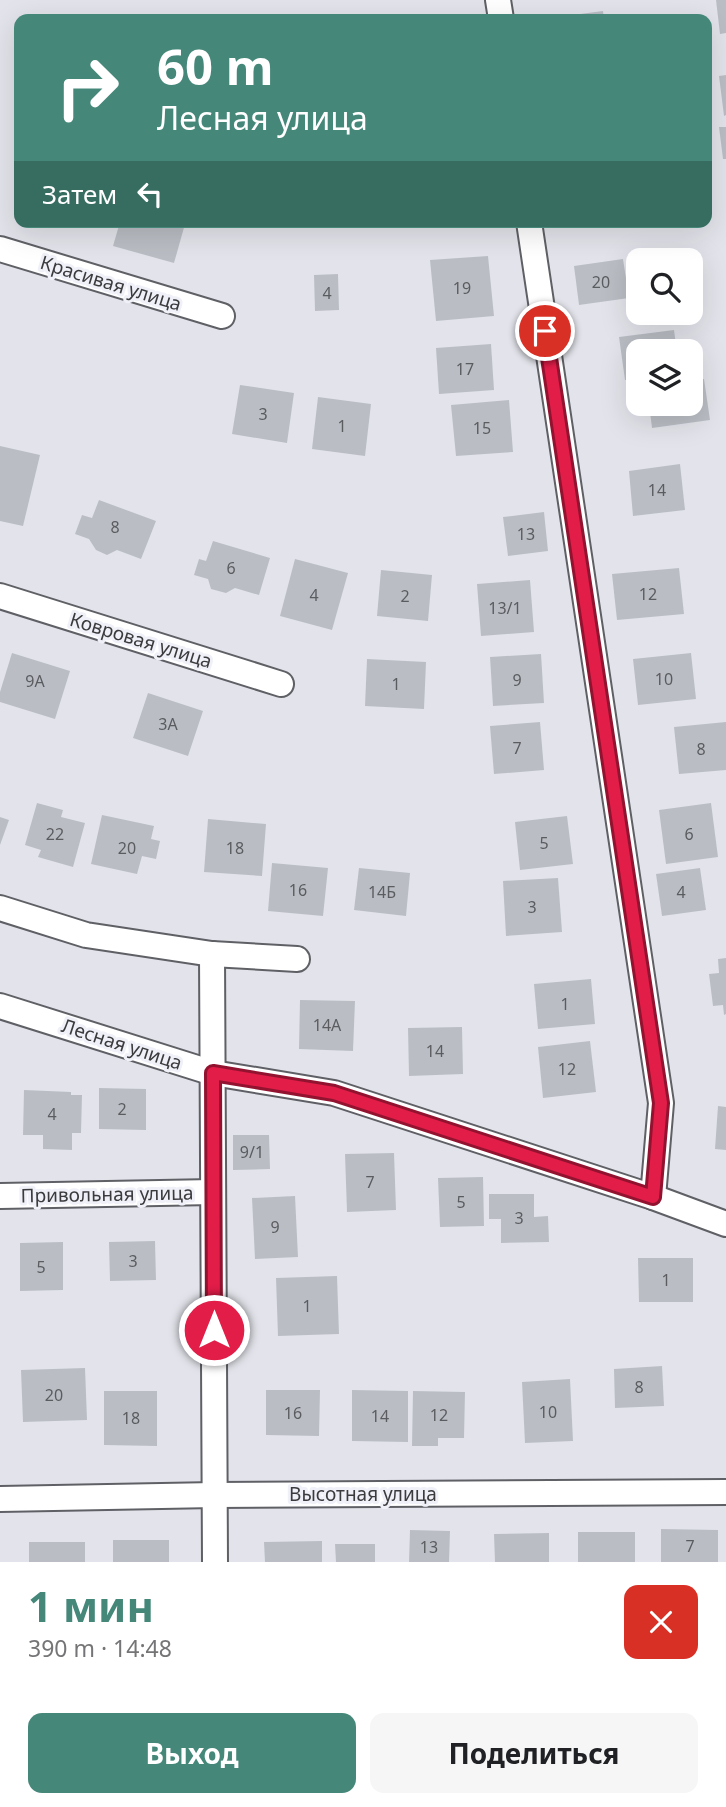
<!DOCTYPE html>
<html lang="ru">
<meta charset="utf-8">
<style>
body{margin:0;font-family:"Noto Sans",sans-serif;background:#f6f6f6;color:#202124;height:100vh;display:flex;flex-direction:column;font-size:26px;white-space:nowrap}
*{box-sizing:border-box;margin:0}
p{font-size:23px;color:#757577}
.icon{flex:none;width:38px;height:38px;fill:none;stroke:currentColor;stroke-width:2;stroke-linecap:round;stroke-linejoin:round}
.map{position:relative;height:1562px;overflow:hidden}
.drawer{display:flex;flex-direction:column;background:#fff;flex:1}
.drawer>*{flex:none}
.hud{position:absolute;left:14px;top:14px;width:698px;height:214px;border-radius:14px;box-shadow:0 7px 28px #0002;background:#45887a;color:#fff;overflow:hidden}
.buttons{position:absolute;left:626px;top:248px;display:grid;gap:14px}
.buttons a{display:grid;place-items:center;width:77px;height:77px;border-radius:14px;background:#fff;box-shadow:0 7px 28px #0002;font-size:35px}
.pin{position:absolute;display:grid;place-items:center;width:60px;height:60px;color:#fff;margin:-30px;border:4px solid #fff;border-radius:50%;box-shadow:0 2px 7px #0007}
.me{position:absolute;width:77px;margin:-38px;rotate:0deg;stroke-linejoin:round;filter:drop-shadow(0 0 5px #0008)}
.turn{display:flex;align-items:center;gap:24px;height:147px;padding:0 28px;font-size:32px}
.turn .icon{width:91px;height:91px;stroke-width:2.5}
.turn b{display:block;font-size:49px;line-height:60px}
.then{display:flex;align-items:center;height:66px;padding:0 28px;background:#0003;gap:14px;font-size:26px}
.round{display:grid;place-items:center;flex:none;width:74px;height:74px;border-radius:14px;background:#f6f6f6}
.head{display:flex;align-items:center;justify-content:space-between;height:119px;padding:0 28px}
h1{font-size:42px;font-weight:700;line-height:52px;color:#45887a}
.action{display:flex;gap:14px;margin-top:auto;padding:14px 28px}
.action a{flex:1;height:80px;border-radius:14px;background:#45887a;color:#fff;font-size:28px;font-weight:700;line-height:80px;text-align:center}
.action a+a{background:#f6f6f6;color:#202124}
.map>svg:first-child{display:block}
</style>
<div class="map">
<svg width="726" height="1562" viewBox="0 0 726 1562">
<rect width="100%" height="100%" fill="#e3e4eb"/>
<g fill="#babec4">
<polygon points="716,0 726,0 726,33 720,34"/>
<polygon points="603,11 604,19 550,19 550,18"/>
<polygon points="726,75 726,115 724,116 719,76"/>
<polygon points="719,127 726,127 726,159 723,159"/>
<polygon points="120,222 185,224 174,263 113,246"/>
<polygon points="488,256 494,316 436,321 430,260"/>
<polygon points="623,259 629,298 579,305 574,266"/>
<polygon points="338,274 339,310 315,311 314,275"/>
<polygon points="674,330 677,352 639,352 639,378 625,380 619,337"/>
<polygon points="491,344 494,390 439,394 436,348"/>
<polygon points="704,379 710,420 652,428 649,404 691,404 691,380"/>
<polygon points="240,385 294,393 287,443 232,434"/>
<polygon points="318,397 371,404 365,456 312,449"/>
<polygon points="509,400 513,452 456,456 451,405"/>
<polygon points="0,446 40,455 23,526 0,521"/>
<polygon points="680,464 685,510 633,516 629,471"/>
<polygon points="99,500 156,521 141,559 117,550 107,555 96,550 89,539 75,534 82,515 92,518"/>
<polygon points="544,512 548,551 508,556 503,517"/>
<polygon points="213,541 270,558 259,595 235,588 226,593 211,589 208,579 194,575 199,559 206,561"/>
<polygon points="295,559 348,573 332,630 280,616"/>
<polygon points="679,568 684,614 617,620 612,574"/>
<polygon points="381,570 432,575 428,621 377,616"/>
<polygon points="530,580 534,632 481,636 477,584"/>
<polygon points="12,653 70,671 55,719 0,702 0,692"/>
<polygon points="691,653 696,699 638,705 633,659"/>
<polygon points="541,654 544,703 493,706 490,657"/>
<polygon points="367,659 426,662 424,709 365,706"/>
<polygon points="148,693 203,711 188,756 133,738"/>
<polygon points="540,722 544,770 494,774 490,726"/>
<polygon points="726,722 726,770 679,774 674,727"/>
<polygon points="37,803 63,810 61,817 85,823 73,867 38,857 41,850 25,845"/>
<polygon points="711,803 718,857 666,864 659,810"/>
<polygon points="102,815 154,826 151,839 160,841 156,859 142,856 137,874 91,864"/>
<polygon points="567,816 573,864 520,870 515,822"/>
<polygon points="0,817 9,820 0,845"/>
<polygon points="208,819 266,824 262,876 204,872"/>
<polygon points="272,863 328,868 323,916 268,911"/>
<polygon points="359,868 410,873 406,916 354,910"/>
<polygon points="700,868 706,910 662,916 656,874"/>
<polygon points="558,878 562,932 506,936 503,881"/>
<polygon points="726,958 726,1014 724,1015 723,1005 713,1006 709,974 719,973 718,959"/>
<polygon points="591,979 595,1024 538,1029 534,984"/>
<polygon points="300,1000 355,1001 353,1051 299,1049"/>
<polygon points="462,1027 463,1074 409,1076 408,1028"/>
<polygon points="590,1041 596,1092 543,1098 538,1047"/>
<polygon points="99,1088 146,1089 146,1130 99,1129"/>
<polygon points="24,1090 71,1092 71,1095 82,1095 81,1133 72,1133 72,1150 43,1149 43,1135 23,1135"/>
<polygon points="718,1106 726,1107 726,1150 715,1149"/>
<polygon points="233,1135 269,1135 270,1169 233,1170"/>
<polygon points="394,1153 396,1210 347,1212 345,1154"/>
<polygon points="483,1177 484,1226 440,1227 438,1178"/>
<polygon points="489,1194 534,1194 534,1217 548,1216 549,1242 501,1243 501,1219 489,1219"/>
<polygon points="295,1196 298,1257 255,1259 252,1198"/>
<polygon points="155,1241 156,1280 110,1281 109,1242"/>
<polygon points="63,1242 63,1290 20,1291 20,1243"/>
<polygon points="638,1258 693,1258 693,1302 639,1302"/>
<polygon points="337,1276 339,1334 278,1336 276,1278"/>
<polygon points="662,1366 664,1406 615,1408 614,1369"/>
<polygon points="85,1368 87,1420 23,1422 21,1370"/>
<polygon points="570,1379 573,1441 525,1443 522,1382"/>
<polygon points="266,1390 320,1390 319,1436 266,1435"/>
<polygon points="352,1390 408,1391 408,1442 352,1441"/>
<polygon points="104,1391 157,1391 157,1446 104,1445"/>
<polygon points="413,1391 465,1392 464,1438 438,1438 438,1446 412,1446"/>
<polygon points="661,1529 718,1530 718,1562 661,1562"/>
<polygon points="410,1530 450,1531 449,1562 409,1562"/>
<rect x="578" y="1532" width="57" height="30"/>
<polygon points="549,1533 549,1562 495,1562 494,1534"/>
<rect x="113" y="1540" width="56" height="22"/>
<polygon points="322,1541 322,1562 265,1562 264,1542"/>
<rect x="29" y="1542" width="56" height="20"/>
<polygon points="335,1544 375,1544 375,1562 336,1562"/>
</g>
<g fill="none" stroke-linecap="round" stroke-linejoin="round">
<defs>
<g id="minor">
<polyline points="498,0 501,19"/>
<polyline points="529,222 661,1103 653,1197"/>
<polyline points="0,249 222,316"/>
<polyline points="0,596 281,684"/>
<polyline points="0,908 86,935 212,954 297,959"/>
<polyline points="212,954 215,1562"/>
<polyline points="0,1006 213,1073 334,1093 653,1197 726,1224"/>
<polyline points="0,1196 213,1192"/>
<polyline points="0,1499 215,1495 726,1492"/>
</g>
</defs>
<use href="#minor" stroke="#5f6066" stroke-width="28"/>
<use href="#minor" stroke="#fff" stroke-width="24"/>
</g>
<g fill="none" stroke-linecap="round" stroke-linejoin="round">
<defs>
<polyline id="route" points="214,1330 213,1073 334,1093 653,1197 661,1103 545,331"/>
</defs>
<use href="#route" stroke="#92132f" stroke-width="18"/>
<use href="#route" stroke="#e11d48" stroke-width="12"/>
</g>
<g text-anchor="middle" dominant-baseline="central" stroke-width="6" stroke-linejoin="round" paint-order="stroke">
<g font-size="16" fill="#5b5c60">
<text x="601" y="282">20</text>
<text x="462" y="288">19</text>
<text x="327" y="293">4</text>
<text x="465" y="369">17</text>
<text x="263" y="414">3</text>
<text x="342" y="426">1</text>
<text x="482" y="428">15</text>
<text x="657" y="490">14</text>
<text x="115" y="527">8</text>
<text x="526" y="534">13</text>
<text x="231" y="568">6</text>
<text x="648" y="594">12</text>
<text x="314" y="595">4</text>
<text x="405" y="596">2</text>
<text x="505" y="608">13/1</text>
<text x="664" y="679">10</text>
<text x="517" y="680">9</text>
<text x="35" y="681">9А</text>
<text x="396" y="684">1</text>
<text x="168" y="724">3А</text>
<text x="517" y="748">7</text>
<text x="701" y="749">8</text>
<text x="55" y="834">22</text>
<text x="689" y="834">6</text>
<text x="544" y="843">5</text>
<text x="127" y="848">20</text>
<text x="235" y="848">18</text>
<text x="298" y="890">16</text>
<text x="382" y="892">14Б</text>
<text x="681" y="892">4</text>
<text x="532" y="907">3</text>
<text x="565" y="1004">1</text>
<text x="327" y="1025">14А</text>
<text x="435" y="1051">14</text>
<text x="567" y="1069">12</text>
<text x="122" y="1109">2</text>
<text x="52" y="1114">4</text>
<text x="252" y="1152">9/1</text>
<text x="370" y="1182">7</text>
<text x="461" y="1202">5</text>
<text x="519" y="1218">3</text>
<text x="275" y="1227">9</text>
<text x="133" y="1261">3</text>
<text x="41" y="1267">5</text>
<text x="666" y="1280">1</text>
<text x="307" y="1306">1</text>
<text x="639" y="1387">8</text>
<text x="54" y="1395">20</text>
<text x="548" y="1412">10</text>
<text x="293" y="1413">16</text>
<text x="439" y="1415">12</text>
<text x="380" y="1416">14</text>
<text x="131" y="1418">18</text>
<text x="690" y="1546">7</text>
<text x="429" y="1547">13</text>
</g>
<g font-size="19" fill="#3b3b3e" stroke="#f0f1f8">
<text transform="translate(111 283) rotate(17)">Красивая улица</text>
<text transform="translate(141 640) rotate(17)">Ковровая улица</text>
<text transform="translate(122 1044) rotate(18)">Лесная улица</text>
<text transform="translate(107 1194) rotate(-1)">Привольная улица</text>
<text x="363" y="1494">Высотная улица</text>
</g>
</g>
</svg>
<div class="buttons">
<a><svg class="icon" aria-label="search" viewBox="0 0 24 24"><circle cx="10" cy="10" r="6"/><path d="M15 15l6 6"/></svg></a>
<a><svg class="icon" aria-label="layers" viewBox="0 0 24 24"><path d="M12 4l9 5-9 5-9-5zM3 14l9 5 9-5"/></svg></a>
</div>
<div class="pin" style="left:545px;top:331px;background:#d93025"><svg class="icon" aria-label="arrive" viewBox="0 0 24 24"><path d="M6 21V4h12l-3 4 3 4H6"/></svg></div>
<svg class="me" style="left:214px;top:1330px" viewBox="-20 -20 40 40"><circle r="17" fill="#e11d48" stroke="#fff" stroke-width="3"/><path d="M0-11L8 9 0 5-8 9z" fill="#fff"/></svg>
<div class="hud">
<div class="turn"><svg class="icon" aria-label="right" viewBox="0 0 24 24"><path d="M7 20v-9h11M14 6l5 5-5 5"/></svg><div><b>60 m</b>Лесная улица</div></div>
<div class="then">Затем<svg class="icon" aria-label="left" viewBox="0 0 24 24"><path d="M17 20v-9H6M10 6l-5 5 5 5"/></svg></div>
</div>
</div>
<section class="drawer">
<div class="head"><div><h1>1 мин</h1><p>390 m · 14:48</p></div><a class="round" style="background:#d93025;color:#fff"><svg class="icon" aria-label="close" viewBox="0 0 24 24"><path d="M6 6l12 12M18 6L6 18"/></svg></a></div>
<div class="action"><a>Выход</a><a>Поделиться</a></div>
</section>
